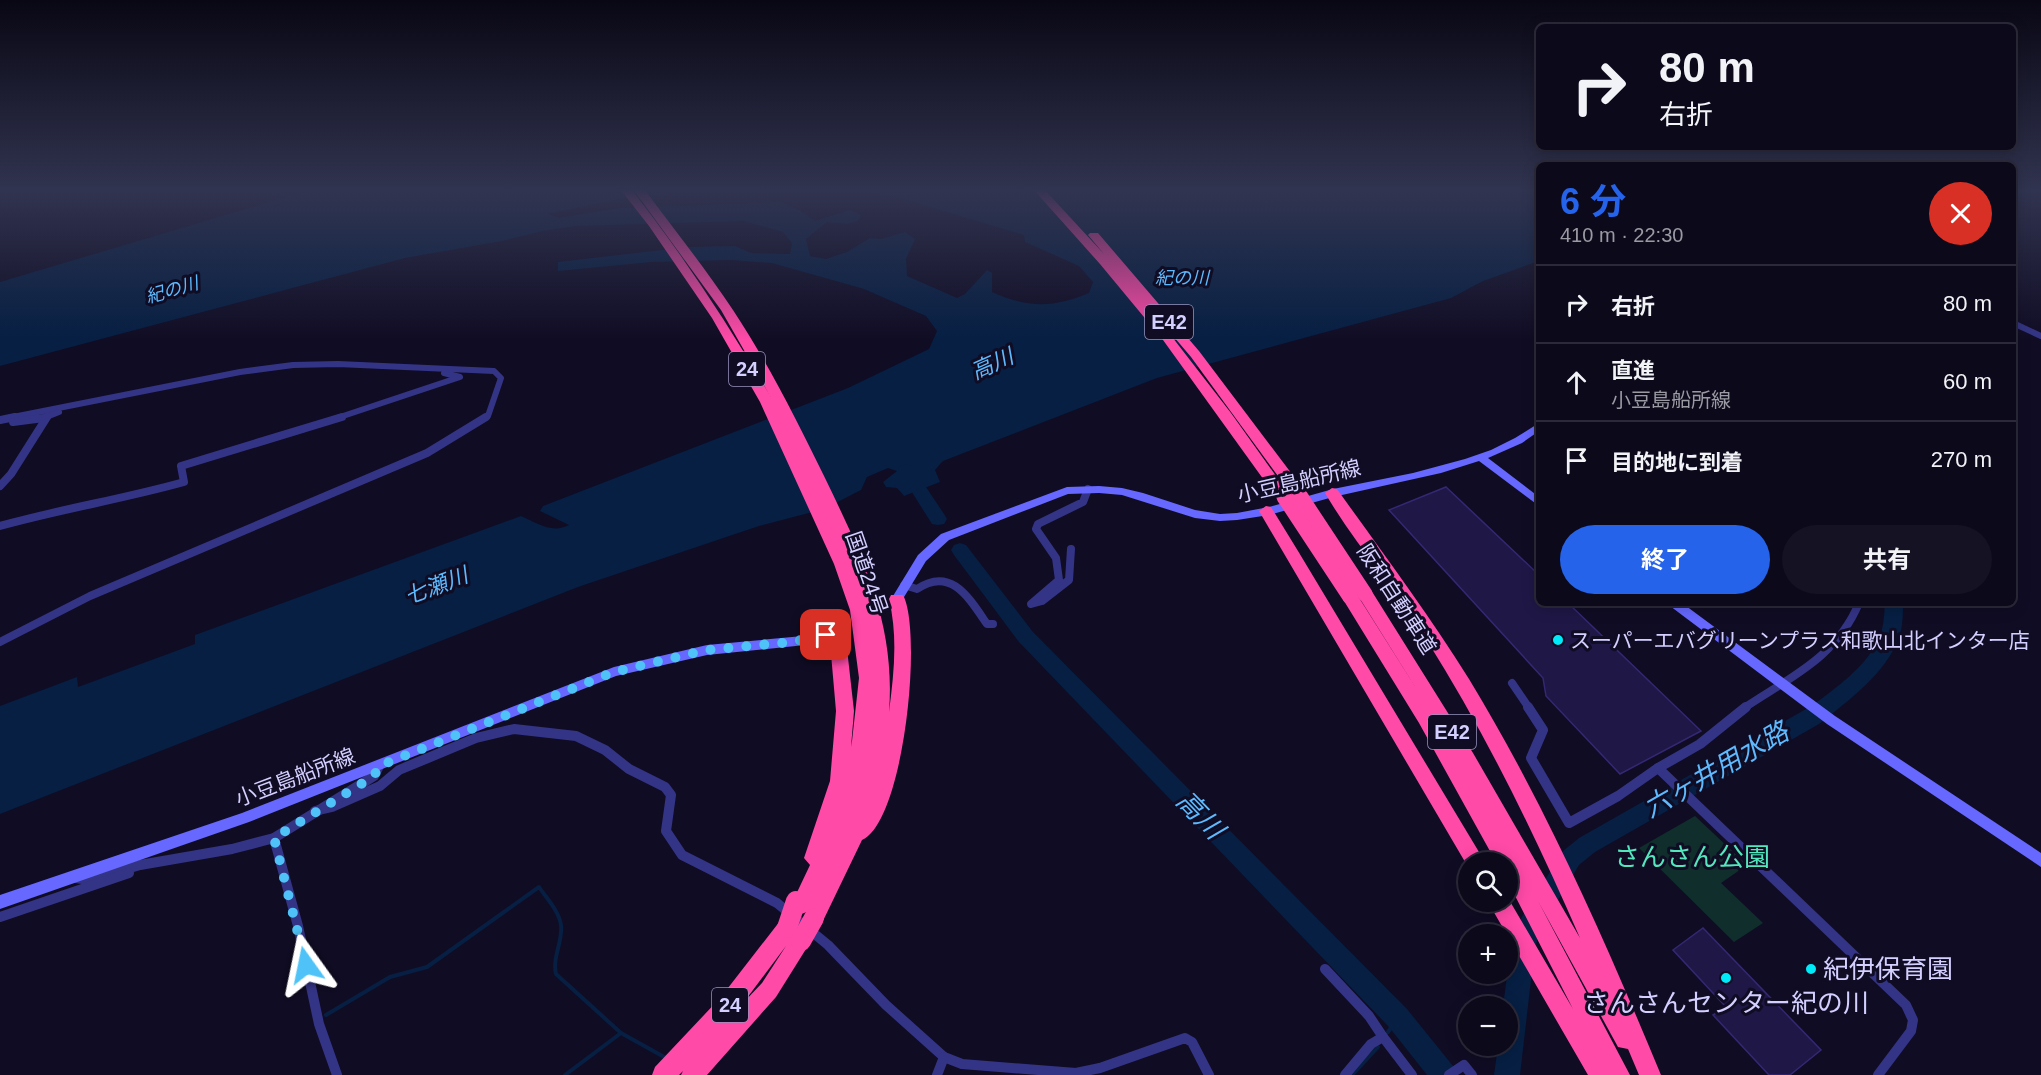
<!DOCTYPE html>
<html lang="ja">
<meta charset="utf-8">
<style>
body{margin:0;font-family:Arial,"Noto Sans JP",sans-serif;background:#151224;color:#f1f3f6;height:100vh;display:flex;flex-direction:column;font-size:22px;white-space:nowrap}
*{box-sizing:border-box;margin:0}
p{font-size:20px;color:#9a9aa3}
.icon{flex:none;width:33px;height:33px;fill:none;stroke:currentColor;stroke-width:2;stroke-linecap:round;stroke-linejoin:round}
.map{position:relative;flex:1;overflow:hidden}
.details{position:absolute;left:1536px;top:162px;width:480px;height:444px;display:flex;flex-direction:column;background:#0c091b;border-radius:9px;box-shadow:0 3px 15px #0003,0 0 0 2px #2c2a3a}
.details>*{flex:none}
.top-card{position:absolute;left:1536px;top:24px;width:480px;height:126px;border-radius:9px;box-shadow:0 3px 15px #0003,0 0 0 2px #2c2a3a;background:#0c091b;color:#f1f3f6;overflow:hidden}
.tools{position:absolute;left:1458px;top:852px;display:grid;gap:12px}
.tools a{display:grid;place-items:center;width:60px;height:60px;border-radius:50%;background:#0c091b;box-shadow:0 3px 15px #0003,0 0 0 2px #2c2a3a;font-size:30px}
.pin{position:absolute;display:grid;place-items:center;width:51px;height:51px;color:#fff;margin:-26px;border-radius:12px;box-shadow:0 3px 9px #0006}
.me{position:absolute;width:66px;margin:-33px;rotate:348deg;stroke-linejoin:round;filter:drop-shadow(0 0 4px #0008)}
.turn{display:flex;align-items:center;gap:21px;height:126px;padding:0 24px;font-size:27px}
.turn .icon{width:78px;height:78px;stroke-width:2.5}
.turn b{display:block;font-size:42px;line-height:51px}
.round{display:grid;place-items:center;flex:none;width:63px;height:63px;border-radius:32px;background:#151224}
.head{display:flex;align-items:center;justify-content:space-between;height:102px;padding:0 24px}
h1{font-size:36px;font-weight:700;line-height:45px;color:#2563eb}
.action{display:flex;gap:12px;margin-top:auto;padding:12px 24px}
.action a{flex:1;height:69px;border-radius:36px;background:#2563eb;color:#fff;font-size:24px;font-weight:700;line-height:69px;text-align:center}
.action a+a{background:#151224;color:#f1f3f6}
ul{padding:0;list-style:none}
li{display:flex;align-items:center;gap:18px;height:78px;padding:0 24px;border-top:2px solid #2c2a3a}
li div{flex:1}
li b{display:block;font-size:22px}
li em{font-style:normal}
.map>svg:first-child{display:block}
</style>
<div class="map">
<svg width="2041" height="1075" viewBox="0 0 2041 1075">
<rect width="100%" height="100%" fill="#100c24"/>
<polygon fill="#0f2e2c" points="1695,816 1747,865 1721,883 1763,923 1734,942 1639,848"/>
<path fill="#061f43" d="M313,189H710L618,199L547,214L559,218L620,208L781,202L799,210L815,221L850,210L861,215L858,221L847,224L827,222L806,239L810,256L826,259L847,252L870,238L881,239L905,232L915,239L906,259L907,276L957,298L965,294L987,270L992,273V292C1027,308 1054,308 1089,293L1093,282L1079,266L1025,242L1024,235L894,196L844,189H1539V261L1483,281L1451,298L1157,378L943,461L935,470L940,482L904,496L897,488L886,487L883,482L897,471L888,468L867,477L861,490L824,509L759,526L578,587L0,814V706L77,677L78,687L195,644V635L521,516C537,523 552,534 569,525L540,511L543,506L848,388L929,349L937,331L926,316L864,289L772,263L731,260L651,262L558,271V262L687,247L735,246L751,253L790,254L792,243L783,232L744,221L575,226L543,231L502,241L405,258L0,366V282Z"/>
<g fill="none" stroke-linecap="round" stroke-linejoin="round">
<g stroke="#061f43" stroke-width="4">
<path d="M326,1015L390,977L427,967L539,887C547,899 559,911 561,925C563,942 552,957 556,974L621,1033L666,1058"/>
<polyline points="1388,1032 1398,1018"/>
<polyline points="565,1075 621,1033"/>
<polyline points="1352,1075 1378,1047"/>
</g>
<g fill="#061f43" fill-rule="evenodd">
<polygon points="906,464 912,466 944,514 947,519 944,524 938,525 932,524 898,470 900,466"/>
<polygon points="960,543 966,545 1033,632 1407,1009 1453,1066 1457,1075 1427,1075 1389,1027 1019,642 954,555 951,550 954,545"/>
<path d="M1885,603H1903C1903,615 1903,628 1898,640C1884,675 1848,701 1819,724L1595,852L1579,865L1539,932L1534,954L1520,1075H1494L1498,1046H1508V1006H1503L1510,954L1520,920L1563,851L1579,838L1813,705C1836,688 1865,667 1878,641C1884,629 1884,615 1885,603Z"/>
</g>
</g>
<g fill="#1f1746" stroke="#342874" stroke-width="1.5">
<polygon points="1446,487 1539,575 1539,603 1568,603 1701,731 1620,774 1546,696 1543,678 1389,510"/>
<polygon points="1703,928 1821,1050 1790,1075 1769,1075 1713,1015 1726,1007 1673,950"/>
</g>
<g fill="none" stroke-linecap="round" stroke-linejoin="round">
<g stroke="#343486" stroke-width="6">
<polyline points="2013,323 2041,336"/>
<polyline points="8,418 240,372 293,365 338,364 494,371 501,378 488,416 484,418"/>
<polyline points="40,418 44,418"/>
<polyline points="44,418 59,412"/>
<polyline points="337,418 460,377 444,373"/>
</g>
<g stroke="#343486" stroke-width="8">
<polyline points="0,420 15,417"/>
<polyline points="13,422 44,418"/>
<polyline points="0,486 11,474 47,417"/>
<path d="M0,526C61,509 123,499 184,482L181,466L342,417"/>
<polyline points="1071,549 1069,580 1042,601 1031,604 1059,580 1056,558 1036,529 1038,524 1083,502 1088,489"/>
<path d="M904,585L917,589C951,566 969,598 987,624H993"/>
<polyline points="0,642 90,596 427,453 486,417"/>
<polyline points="1512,683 1529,708"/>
<path d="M1744,708C1790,677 1836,658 1859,603"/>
</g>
<g stroke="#343486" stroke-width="10">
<polyline points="1528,707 1543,730 1531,758 1569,823 1618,796 1658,768"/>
<polyline points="1746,707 1700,744 1658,768 1906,1005 1913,1020 1911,1031 1878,1075"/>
<polyline points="315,811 332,807 380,786 399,770 476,738 514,729 576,736 605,750 629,769 665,787 671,795 666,831 682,855 777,903 828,945 886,1005 944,1057 962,1064 1076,1073 1100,1068 1185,1038 1192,1042 1209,1075"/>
<polyline points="274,838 298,926 319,1024 337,1075"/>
<polyline points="76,878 89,880 140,865 232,849 274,838 374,776 379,766"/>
<polyline points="0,917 129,873"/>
<polyline points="1325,969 1369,1016 1383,1037"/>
<polyline points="937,1075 944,1057"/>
<polyline points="1345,1075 1371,1044 1383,1037 1412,1075"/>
<polyline points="1449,1075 1464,1065 1472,1075"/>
</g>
<g fill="#6668ff" fill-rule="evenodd">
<polygon points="1539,423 1539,431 1522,443 1488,458 1539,497 1539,506 1479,461 1441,473 1333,497 1269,515 1237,520 1220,521 1195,518 1122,495 1099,493 1068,494 949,540 926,561 901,602 887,611 883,610 881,607 893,596 918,555 941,534 1067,487 1099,486 1122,488 1143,493 1195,510 1220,514 1237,513 1269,507 1333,489 1413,473 1465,459 1491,450 1515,438"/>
<polygon points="1668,603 1682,603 1835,716 2041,853 2041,867 1827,724 1670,606"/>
<polygon points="845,623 849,624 851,627 849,630 815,644 707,655 616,676 249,822 0,909 0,895 242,813 614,667 707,645 814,635"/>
</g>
<g fill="#ff4aa8" fill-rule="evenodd">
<path d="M620,189H631C684,256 730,327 773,401L721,310L633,189H644C674,229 705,268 733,310C768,363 797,421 825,478C862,555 896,623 889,712C894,673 898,637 889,599L891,595H903C923,632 904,822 862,840L821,925L814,928L807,925L804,918L807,912L801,914L794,912L791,905L810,865L804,858L830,781L836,711L829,631L831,626L837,625L843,626L845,631L854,711L851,747L852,741L859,678L850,610L834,564L760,402L712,318L649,226Z"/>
<polygon points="1033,189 1044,189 1104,254 1088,235 1090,233 1098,233 1199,351 1304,490 1306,494 1304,498 1294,498 1191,357 1152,311 1231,413 1291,497 1284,502 1279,501 1163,340 1100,264"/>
<path d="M1332,488L1337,489C1382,552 1428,613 1469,679C1545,804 1605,940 1661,1075H1639L1628,1049L1618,1047L1538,901L1630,1075H1588L1492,909L1489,902H1508V898L1573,1009L1508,882V862H1496L1419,723L1344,601L1342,597L1344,593H1356L1419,693L1357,594L1359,590H1371L1473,753L1580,938C1535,835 1486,734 1426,639C1395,589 1355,544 1325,493Z"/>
<polygon points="1266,506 1271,507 1298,551 1485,862 1468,862 1468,867 1259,511"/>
<path d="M787,918L794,921L797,928L794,934L801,931L808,934L811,941L776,997L707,1075H681L683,1071L679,1075H652L655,1067L721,997L780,921ZM786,946L762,983L744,1002Z"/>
</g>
<g stroke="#ff4aa8" stroke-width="15">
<polyline points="1299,494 1365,594"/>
<polyline points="1284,497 1350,597"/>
</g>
<g stroke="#ff4aa8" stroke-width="20">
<polyline points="787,928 796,901"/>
<polyline points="801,941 814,918"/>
</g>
</g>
<linearGradient id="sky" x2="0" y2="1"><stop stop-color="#090714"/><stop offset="0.56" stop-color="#313450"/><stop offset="1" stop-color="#313450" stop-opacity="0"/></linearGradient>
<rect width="2041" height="340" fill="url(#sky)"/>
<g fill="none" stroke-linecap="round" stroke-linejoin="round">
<polyline stroke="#4fc3f7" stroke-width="10" stroke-dasharray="0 18" points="306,965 274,838 374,776 379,766 614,672 707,650 792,642 826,635"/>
</g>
<g fill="#00ebfa" stroke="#100c24" stroke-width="2">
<circle cx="1558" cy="640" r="6"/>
<circle cx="1811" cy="969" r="6"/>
<circle cx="1726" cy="978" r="6"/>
</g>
<g text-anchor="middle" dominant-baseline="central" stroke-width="6" stroke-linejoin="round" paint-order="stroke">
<g font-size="18" font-style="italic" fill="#5dbaff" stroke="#100c24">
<text x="1182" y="278">紀の川</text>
<text transform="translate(172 290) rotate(-16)">紀の川</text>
</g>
<g fill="#100c24" stroke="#9894bd" stroke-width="1.5">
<rect x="1145" y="305" width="48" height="34" rx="4.5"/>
<rect x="729" y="352" width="36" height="34" rx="4.5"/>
<rect x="1428" y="715" width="48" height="34" rx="4.5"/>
<rect x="712" y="988" width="36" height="34" rx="4.5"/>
</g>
<g font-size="20" font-weight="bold" fill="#d3cfff">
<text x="1169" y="322">E42</text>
<text x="747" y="369">24</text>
<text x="1452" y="732">E42</text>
<text x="730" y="1005">24</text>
</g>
<g font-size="21" fill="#d3cfff" stroke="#100c24">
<text transform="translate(1299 481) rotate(-13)">小豆島船所線</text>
<text transform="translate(867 573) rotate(71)">国道24号</text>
<text transform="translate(1397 599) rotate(57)">阪和自動車道</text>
<text transform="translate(295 777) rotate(-21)">小豆島船所線</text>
</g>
<g font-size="21" fill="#d3cfff" stroke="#100c24" text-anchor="start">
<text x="1570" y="640">スーパーエバグリーンプラス和歌山北インター店</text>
</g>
<g font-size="22" font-style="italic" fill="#5dbaff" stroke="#100c24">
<text transform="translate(992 364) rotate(-24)">高川</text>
<text transform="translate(436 586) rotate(-21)">七瀬川</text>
</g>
<g font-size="26" fill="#53e7bd" stroke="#100c24">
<text x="1692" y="857">さんさん公園</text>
</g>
<g font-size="26" fill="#d3cfff" stroke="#100c24" text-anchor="start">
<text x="1823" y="969">紀伊保育園</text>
<text x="1726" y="1003" text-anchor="middle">さんさんセンター紀の川</text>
</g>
<g font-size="27" font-style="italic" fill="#5dbaff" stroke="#100c24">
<text transform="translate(1716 770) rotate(-30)">六ヶ井用水路</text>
<text transform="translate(1200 815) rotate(46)">高川</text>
</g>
</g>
</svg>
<div class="tools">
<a><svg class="icon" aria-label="search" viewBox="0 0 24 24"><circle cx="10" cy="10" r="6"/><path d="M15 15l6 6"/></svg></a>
<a>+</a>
<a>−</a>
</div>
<div class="pin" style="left:826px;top:635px;background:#d93025"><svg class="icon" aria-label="arrive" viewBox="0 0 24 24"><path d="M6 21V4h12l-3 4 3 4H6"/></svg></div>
<svg class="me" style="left:306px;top:965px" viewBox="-20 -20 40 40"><path d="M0-17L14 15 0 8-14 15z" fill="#4fc3f7" stroke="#fff" stroke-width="4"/></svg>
<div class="top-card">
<div class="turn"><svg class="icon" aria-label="right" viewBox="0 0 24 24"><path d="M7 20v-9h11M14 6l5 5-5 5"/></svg><div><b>80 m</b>右折</div></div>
</div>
<section class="details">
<div class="head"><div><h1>6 分</h1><p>410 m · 22:30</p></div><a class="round" style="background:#d93025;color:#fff"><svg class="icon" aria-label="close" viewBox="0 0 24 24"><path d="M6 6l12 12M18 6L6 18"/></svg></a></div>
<ul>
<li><svg class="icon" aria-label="right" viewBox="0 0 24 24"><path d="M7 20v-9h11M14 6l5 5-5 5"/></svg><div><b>右折</b></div><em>80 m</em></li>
<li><svg class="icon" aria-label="ahead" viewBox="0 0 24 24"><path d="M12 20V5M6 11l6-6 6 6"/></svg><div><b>直進</b><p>小豆島船所線</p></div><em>60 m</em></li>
<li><svg class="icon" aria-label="arrive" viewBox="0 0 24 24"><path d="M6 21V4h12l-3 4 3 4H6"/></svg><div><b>目的地に到着</b></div><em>270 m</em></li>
</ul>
<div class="action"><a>終了</a><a>共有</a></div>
</section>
</div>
